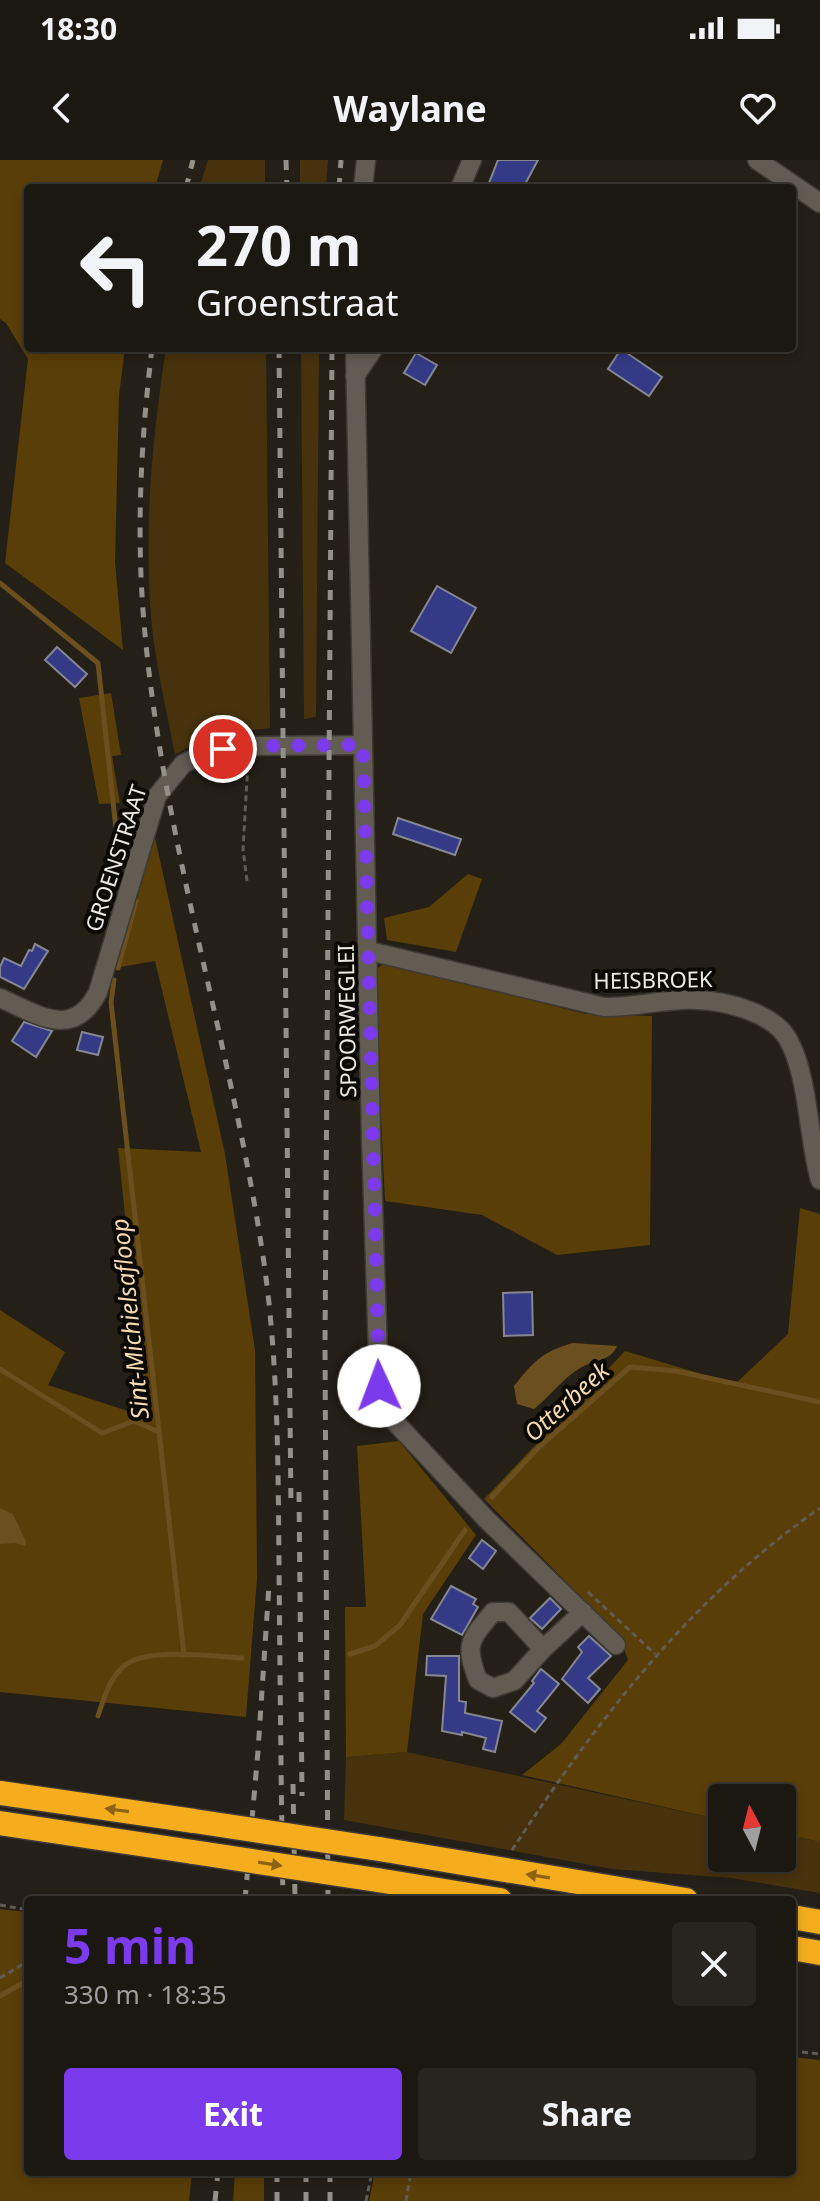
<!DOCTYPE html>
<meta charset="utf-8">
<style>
body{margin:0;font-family:"Noto Sans",sans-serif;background:#28241f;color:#f1f3f6;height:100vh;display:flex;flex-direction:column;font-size:30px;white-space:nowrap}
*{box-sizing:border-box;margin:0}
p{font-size:26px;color:#a09f9f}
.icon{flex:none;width:44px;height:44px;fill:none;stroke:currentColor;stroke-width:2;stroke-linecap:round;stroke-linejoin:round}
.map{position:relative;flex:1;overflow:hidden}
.details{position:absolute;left:24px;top:1736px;width:772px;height:280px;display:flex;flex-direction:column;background:#1b1711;border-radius:8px;box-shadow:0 4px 12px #0003,0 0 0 2px #393631}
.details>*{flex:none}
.top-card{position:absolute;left:24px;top:24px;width:772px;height:168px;border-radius:8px;box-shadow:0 4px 12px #0003,0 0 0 2px #393631;background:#1b1711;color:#f1f3f6;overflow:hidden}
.needle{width:52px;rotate:353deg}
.controls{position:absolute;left:708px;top:1624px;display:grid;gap:16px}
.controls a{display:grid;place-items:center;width:88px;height:88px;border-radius:8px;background:#1b1711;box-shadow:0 4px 12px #0003,0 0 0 2px #393631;font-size:40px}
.pin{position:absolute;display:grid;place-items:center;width:68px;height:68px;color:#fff;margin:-34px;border:4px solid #fff;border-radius:50%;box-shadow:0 2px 8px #0007}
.me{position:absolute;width:88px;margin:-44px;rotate:358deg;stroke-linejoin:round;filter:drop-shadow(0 0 6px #0008)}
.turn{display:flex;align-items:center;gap:28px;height:168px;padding:0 40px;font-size:36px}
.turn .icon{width:104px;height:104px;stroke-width:2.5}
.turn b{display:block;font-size:56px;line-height:68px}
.round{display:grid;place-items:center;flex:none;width:84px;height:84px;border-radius:8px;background:#28241f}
.head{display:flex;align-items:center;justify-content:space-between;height:136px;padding:0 40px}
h1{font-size:48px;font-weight:700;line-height:60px;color:#7c3aed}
.primary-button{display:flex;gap:16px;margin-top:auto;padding:16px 40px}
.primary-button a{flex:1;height:92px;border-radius:8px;background:#7c3aed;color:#fff;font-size:32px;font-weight:700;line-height:92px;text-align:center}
.primary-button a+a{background:#28241f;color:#f1f3f6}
.status{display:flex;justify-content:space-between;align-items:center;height:56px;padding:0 40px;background:#1b1711;direction:ltr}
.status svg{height:22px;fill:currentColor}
header{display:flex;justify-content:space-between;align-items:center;height:104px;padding:0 40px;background:#1b1711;font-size:36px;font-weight:700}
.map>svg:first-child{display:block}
</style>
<div class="status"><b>18:30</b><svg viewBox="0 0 49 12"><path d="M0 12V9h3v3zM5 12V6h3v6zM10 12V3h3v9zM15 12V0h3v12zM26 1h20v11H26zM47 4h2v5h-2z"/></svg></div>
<header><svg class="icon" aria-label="back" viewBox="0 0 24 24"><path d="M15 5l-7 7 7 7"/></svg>Waylane<svg class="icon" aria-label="heart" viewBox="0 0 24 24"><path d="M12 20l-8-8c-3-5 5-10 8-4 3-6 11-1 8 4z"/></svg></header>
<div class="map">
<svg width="820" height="2041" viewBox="0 0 820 2041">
<rect width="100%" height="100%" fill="#241f17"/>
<g fill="#47320d">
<polygon points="208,0 265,0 265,28 199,28"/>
<polygon points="300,0 328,0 326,28 300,28"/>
<path d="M166,188H266L270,568C233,572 208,575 175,595C167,553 157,510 152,468C143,376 152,279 166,188Z"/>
<polygon points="301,188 319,188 316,557 304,559"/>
<polygon points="407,1592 722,1660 722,1698 782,1698 782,1673 820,1682 820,1733 731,1718 612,1709 344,1660 346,1597"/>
</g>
<g fill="#5a3e08">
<polygon points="0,0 163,0 155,28 28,28 28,188 125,188 119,235 115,402 123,490 5,403 28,199 6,163 0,159"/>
<polygon points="111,533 121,595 112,596 120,643 99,644 79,538"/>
<polygon points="154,673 225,994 255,1190 257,1418 246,1557 0,1532 0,1150 65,1192 48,1225 146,1257 118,988 201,992 155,801 120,807"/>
<polygon points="468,714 482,719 456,792 387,780 384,758 429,747"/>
<polygon points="386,802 585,854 652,856 650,1085 557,1095 482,1055 385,1041 374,811"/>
<polygon points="800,1048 820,1054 820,1682 782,1673 782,1638 722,1638 722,1660 522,1615 561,1584 628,1500 619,1475 484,1339 625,1191 735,1224 788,1174"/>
<polygon points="399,1281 476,1375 423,1454 407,1592 346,1597 345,1447 366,1447 357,1286"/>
<polygon points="0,1749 28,1752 28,2012 192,2012 189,2041 0,2041"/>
<polygon points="792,1897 820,1900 820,2041 369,2041 375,2012 792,2012"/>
<polygon points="235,2012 264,2012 264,2041 233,2041"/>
</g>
<g fill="#6c4f1e">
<path d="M573,1183L617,1186C611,1200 597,1200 584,1206C565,1215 551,1236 534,1249L517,1244L514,1226C533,1202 543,1191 573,1183Z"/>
<polygon points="0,1348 13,1354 26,1382 25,1386 15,1383 0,1384"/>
</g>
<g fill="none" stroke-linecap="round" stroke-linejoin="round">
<g stroke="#6c4f1e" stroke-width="5">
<polyline points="0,423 98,503 120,706"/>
<polyline points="118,808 136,741"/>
<polyline points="114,820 111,842 184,1495"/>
<polyline points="0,1209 102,1273 134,1261 159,1272"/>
<polyline points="492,1337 539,1287 630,1207 676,1211 820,1242"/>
<polyline points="350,1494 375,1486 400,1465 465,1370"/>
<path d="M98,1556C104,1538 109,1519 124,1506C146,1487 213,1496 242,1498"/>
<polyline points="0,1836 28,1820"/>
</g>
</g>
<g fill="#353a87" stroke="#858792" stroke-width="2">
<polygon points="498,0 538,0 523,28 487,28"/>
<polygon points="621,189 662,217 649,236 608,209"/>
<polygon points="416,193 437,205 425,225 404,213"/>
<polygon points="437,426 476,448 451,493 411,471"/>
<polygon points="57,487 87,514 75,527 45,500"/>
<polygon points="398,658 461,679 455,695 393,674"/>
<polygon points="35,784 48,791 24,829 0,817 0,807 4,798 21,806 29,790 32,791"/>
<polygon points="24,862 52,871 36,897 12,881"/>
<polygon points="82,872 103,877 98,895 77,890"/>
<polygon points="532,1132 533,1175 504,1176 503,1133"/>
<polygon points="482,1380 496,1391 483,1409 469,1398"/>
<polygon points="451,1426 476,1439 473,1444 478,1447 462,1475 431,1459"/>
<polygon points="550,1438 561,1449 542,1469 530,1458"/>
<polygon points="589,1476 611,1496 588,1518 600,1529 588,1543 562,1519 582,1492 578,1487"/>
<polygon points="427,1496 459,1496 459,1541 466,1542 465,1553 502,1561 495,1592 483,1589 486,1578 462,1572 462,1575 442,1571 446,1516 426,1515"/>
<polygon points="541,1509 559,1524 537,1551 546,1558 535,1572 510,1552 534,1523 532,1521"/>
</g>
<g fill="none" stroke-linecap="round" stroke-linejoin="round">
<defs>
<g id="street">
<polyline points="757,0 820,43"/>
<polyline points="363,28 366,0"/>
<polyline points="460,28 472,0"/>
<polyline points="355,188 371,979 379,1226 384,1244 395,1262 487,1360 616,1485"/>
<polyline points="355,216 374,188"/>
<path d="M369,791L604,847C635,848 666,838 697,840C726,841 775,853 789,881C809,919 808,978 820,1020"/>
<path d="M0,838C37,854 73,881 98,832L157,636L183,604L201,595L223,589L249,586L363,585"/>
<path d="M543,1489L509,1452H493C470,1480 464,1484 478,1520L493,1528L514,1521L543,1489L583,1452"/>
</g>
<g id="highway">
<polyline points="0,1633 194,1661"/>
<polyline points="0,1663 193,1692"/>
<polyline points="379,1689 686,1740"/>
<polyline points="377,1720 500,1740"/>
<polyline points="792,1757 820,1762"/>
<polyline points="792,1788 820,1793"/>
</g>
</defs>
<use href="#street" stroke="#3e3a35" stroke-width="21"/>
<use href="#highway" stroke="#3e3a35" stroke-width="27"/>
<g stroke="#605b54" stroke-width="3" stroke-dasharray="6 4" stroke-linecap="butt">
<polyline points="247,721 243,689 248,602"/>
<polyline points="588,1432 655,1494"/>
<path d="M512,1690C598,1559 690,1439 820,1348"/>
<polyline points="0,1745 28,1750"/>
<polyline points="0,1818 28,1801"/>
<polyline points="792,1891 820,1894"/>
<polyline points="366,2041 372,2012"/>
<polyline points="406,2041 411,2012"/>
</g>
<use href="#street" stroke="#625c53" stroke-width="18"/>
<use href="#highway" stroke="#f5ad1d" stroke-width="24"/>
<g stroke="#938f89" stroke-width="5" stroke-dasharray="10 10" stroke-linecap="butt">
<polyline points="286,0 287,28"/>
<polyline points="186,28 193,0"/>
<polyline points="339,28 341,0"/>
<path d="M152,188C141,279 136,371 144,463C162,677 231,884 263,1096C278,1197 278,1300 279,1402C280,1515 281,1627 283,1740"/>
<polyline points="279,188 291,1348"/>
<polyline points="299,1332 302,1636"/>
<polyline points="293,1624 295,1740"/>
<polyline points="245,1740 258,1591 269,1425"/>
<polyline points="328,1740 325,1184 332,188"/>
<polyline points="277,2012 277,2041"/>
<polyline points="306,2012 306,2041"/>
<polyline points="330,2012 330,2041"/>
<polyline points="215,2041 218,2012"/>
</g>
<defs>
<g id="highway-bridge">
<polyline points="194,1661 379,1689"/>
<polyline points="193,1692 377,1720"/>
</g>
</defs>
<use href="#highway-bridge" stroke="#3e3a35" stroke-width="27" stroke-linecap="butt"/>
<use href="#highway-bridge" stroke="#f5ad1d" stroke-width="24"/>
</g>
<defs><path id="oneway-solid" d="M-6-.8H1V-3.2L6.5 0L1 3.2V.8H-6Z" transform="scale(2)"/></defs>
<g fill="#8c6313">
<use href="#oneway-solid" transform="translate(117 1650) rotate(-172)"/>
<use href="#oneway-solid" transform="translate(270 1704) rotate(9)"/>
<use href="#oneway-solid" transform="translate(538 1716) rotate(-171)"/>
</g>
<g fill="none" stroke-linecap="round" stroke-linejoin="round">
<polyline stroke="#7c3aed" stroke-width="14" stroke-dasharray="0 25.2" points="223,589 249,586 363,585 379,1226"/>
</g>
<g text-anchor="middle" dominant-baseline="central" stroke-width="8" stroke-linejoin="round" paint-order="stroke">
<g font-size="22" fill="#ece8e3" stroke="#0b0906">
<text transform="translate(115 698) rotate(-72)">GROENSTRAAT</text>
<text transform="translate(653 819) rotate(-1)">HEISBROEK</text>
<text transform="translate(346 861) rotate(-91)">SPOORWEGLEI</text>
</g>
<g font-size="24" font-style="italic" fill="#f6dab0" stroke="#0b0906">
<text transform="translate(129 1159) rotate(-96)">Sint-Michielsafloop</text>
<text transform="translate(566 1241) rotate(-42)">Otterbeek</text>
</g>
</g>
</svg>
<div class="controls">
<a><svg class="needle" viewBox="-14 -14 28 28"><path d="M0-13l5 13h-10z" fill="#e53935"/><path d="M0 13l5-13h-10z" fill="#a09f9f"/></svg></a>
</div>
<div class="pin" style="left:223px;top:589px;background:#d93025"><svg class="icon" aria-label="arrive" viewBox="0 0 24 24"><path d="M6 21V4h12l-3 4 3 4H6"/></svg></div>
<svg class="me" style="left:379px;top:1226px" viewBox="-20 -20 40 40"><circle r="19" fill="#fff"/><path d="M0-13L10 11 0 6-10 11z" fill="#7c3aed"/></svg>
<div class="top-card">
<div class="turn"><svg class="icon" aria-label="left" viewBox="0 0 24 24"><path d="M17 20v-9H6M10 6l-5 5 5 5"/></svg><div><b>270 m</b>Groenstraat</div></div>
</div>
<section class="details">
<div class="head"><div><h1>5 min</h1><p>330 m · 18:35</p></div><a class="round"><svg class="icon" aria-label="close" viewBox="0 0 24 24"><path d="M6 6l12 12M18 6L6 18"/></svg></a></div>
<div class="primary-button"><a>Exit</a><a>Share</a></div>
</section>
</div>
